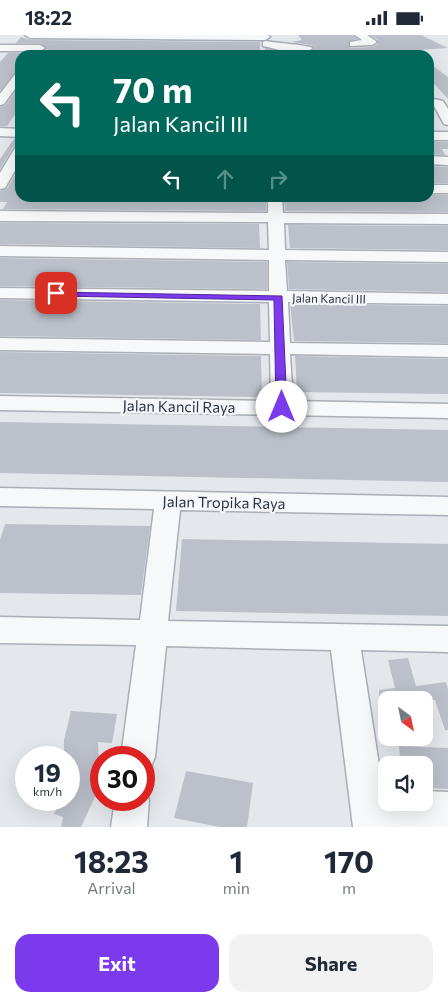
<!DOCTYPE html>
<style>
body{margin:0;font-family:Commissioner,sans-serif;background:#f2f2f3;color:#1f2937;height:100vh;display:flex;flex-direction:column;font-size:19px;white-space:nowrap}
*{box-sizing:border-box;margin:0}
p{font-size:16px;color:#747a83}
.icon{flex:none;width:28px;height:28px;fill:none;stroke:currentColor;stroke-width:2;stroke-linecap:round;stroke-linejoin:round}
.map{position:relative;height:792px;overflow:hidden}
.drawer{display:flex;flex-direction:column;background:#fff;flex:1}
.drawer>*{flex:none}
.guide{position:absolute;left:15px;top:15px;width:419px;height:152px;border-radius:15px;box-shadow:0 5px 20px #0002;background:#00695c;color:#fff;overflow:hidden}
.needle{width:32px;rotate:147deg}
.fabs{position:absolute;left:378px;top:656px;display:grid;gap:10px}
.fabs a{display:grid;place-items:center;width:55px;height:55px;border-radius:10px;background:#fff;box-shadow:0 5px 20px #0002;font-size:25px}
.speed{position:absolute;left:15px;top:711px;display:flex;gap:10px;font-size:25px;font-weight:700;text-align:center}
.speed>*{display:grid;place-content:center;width:65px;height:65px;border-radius:50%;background:#fff;box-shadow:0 5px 20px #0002;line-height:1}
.speed small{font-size:12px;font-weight:400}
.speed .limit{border:8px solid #d22;background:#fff;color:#111}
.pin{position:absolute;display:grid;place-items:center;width:42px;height:42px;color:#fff;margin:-21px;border-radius:10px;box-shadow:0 2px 8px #0006}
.me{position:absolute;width:55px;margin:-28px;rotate:0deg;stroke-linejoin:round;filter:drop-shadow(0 0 4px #0008)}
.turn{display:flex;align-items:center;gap:18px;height:105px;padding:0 15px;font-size:22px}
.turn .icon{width:65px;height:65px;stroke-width:2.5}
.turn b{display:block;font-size:35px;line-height:42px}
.lanes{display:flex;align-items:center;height:48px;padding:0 15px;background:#0003;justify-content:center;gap:25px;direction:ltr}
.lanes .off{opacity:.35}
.eta{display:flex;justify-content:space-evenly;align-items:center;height:85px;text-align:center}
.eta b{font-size:30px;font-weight:700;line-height:35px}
.primary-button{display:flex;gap:10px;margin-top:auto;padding:10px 15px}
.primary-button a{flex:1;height:58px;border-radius:15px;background:#7c3aed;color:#fff;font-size:20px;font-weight:700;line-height:58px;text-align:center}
.primary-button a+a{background:#f2f2f3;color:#1f2937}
.status{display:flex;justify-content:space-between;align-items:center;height:35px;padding:0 25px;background:#fff;direction:ltr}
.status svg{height:14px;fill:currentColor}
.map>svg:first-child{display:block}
</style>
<div class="status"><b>18:22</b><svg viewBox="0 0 49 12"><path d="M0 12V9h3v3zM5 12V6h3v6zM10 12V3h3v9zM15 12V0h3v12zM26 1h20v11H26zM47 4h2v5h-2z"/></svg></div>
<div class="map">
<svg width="448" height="792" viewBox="0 0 448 792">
<rect width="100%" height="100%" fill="#e4e7ec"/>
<g fill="#bbc0ca">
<polygon points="298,0 353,0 357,4 349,6 350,13 372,12 378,9 378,5 370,0 421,0 448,13 406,16 383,20 265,20 265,13 295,19 314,15 315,12 311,10 291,7 302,5"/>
<polygon points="21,2 30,5 260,7 260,20 20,20 20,35 15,37 0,56 0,27 8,18 40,18 47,14 40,8 16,8"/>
<polygon points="429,28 448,42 448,64 429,43"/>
<polygon points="20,50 20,72 7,91 0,91 0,72 6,70"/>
<polygon points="14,104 20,104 20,110 13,112 0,134 0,124"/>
<polygon points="429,107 448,107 448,114 442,114 445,120 429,119"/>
<polygon points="20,131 20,162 266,162 266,176 3,174 7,167 0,167 0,156 7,154"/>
<polygon points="429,131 448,132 448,148 429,148"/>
<polygon points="430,160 448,160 448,177 285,176 284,162 431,162"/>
<polygon points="0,188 259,189 260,213 0,209"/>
<polygon points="288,190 448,191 448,215 290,213"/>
<polygon points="0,223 267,227 267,254 0,251"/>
<polygon points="287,227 448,229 448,257 289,254"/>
<polygon points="0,265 260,269 261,305 0,301"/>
<polygon points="290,269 448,271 448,308 294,306"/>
<polygon points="0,317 261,321 262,362 0,358"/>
<polygon points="295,321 448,324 448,359 297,357"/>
<polygon points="0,387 448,395 448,447 0,438"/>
<polygon points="5,489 150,491 141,560 0,558 0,505"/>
<polygon points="182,504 448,509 448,581 176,576"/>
<polygon points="408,623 416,651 446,647 448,654 448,695 445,695 435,665 379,665 379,655 395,653 388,625"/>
<polygon points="71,676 117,679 112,708 98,707 100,751 81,792 61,792 63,782 54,779 61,765 69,765 69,722 64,722 64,705"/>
<polygon points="399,711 448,713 448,754 424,753 424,730 401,730"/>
<polygon points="186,736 253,748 247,792 220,792 174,783"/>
</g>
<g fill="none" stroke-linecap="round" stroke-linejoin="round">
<defs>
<g id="minor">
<polygon points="25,0 268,0 270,2 265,5 30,3"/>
<polygon points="355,0 367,0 377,7 372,10 350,11 350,7 362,5"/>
<path d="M266,6C275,8 309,10 313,13C301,22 276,14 263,11V7Z"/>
<polygon points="0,10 40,10 45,13 40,16 0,16"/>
<polygon points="20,37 20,47 4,69 0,70 0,59 16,38"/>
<polygon points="429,63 443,66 448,74 448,90 444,89 434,71 429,69"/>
<polygon points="0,93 20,94 20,102 0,101"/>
<rect x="429" y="97" width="19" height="8"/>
<polygon points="20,112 20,127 5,153 0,154 0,138 15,113"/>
<polygon points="429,121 448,122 448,130 429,129"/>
<rect x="429" y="150" width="19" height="8"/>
<polygon points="268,162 282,162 283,178 448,179 448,189 284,188 285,215 448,217 448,227 285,225 287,256 448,259 448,269 288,267 290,308 448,310 448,322 290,319 293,366 448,369 448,383 0,375 0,361 271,366 270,319 0,315 0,303 270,307 269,267 0,263 0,253 269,256 269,225 0,221 0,211 269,215 268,187 0,186 0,176 268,178"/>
<polygon points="0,453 448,462 448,480 180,475 168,586 448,591 448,617 361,615 383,755 386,755 386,768 424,768 424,756 448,757 448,792 353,792 331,615 166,611 155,722 150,734 144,736 144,722 121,722 136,610 0,608 0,582 140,585 154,474 0,471"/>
<polygon points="144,752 149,765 147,792 111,792 115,765 144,765"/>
</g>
</defs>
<use href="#minor" stroke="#a9aeb7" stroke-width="3"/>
<use href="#minor" fill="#f7f8fa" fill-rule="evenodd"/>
</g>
<polygon fill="#7c3aed" stroke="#51269a" points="53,257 282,261 287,372 282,376 276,372 274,265 56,261 52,258"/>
<g text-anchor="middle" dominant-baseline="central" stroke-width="4.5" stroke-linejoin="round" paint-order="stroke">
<g font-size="12" fill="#2b3445" stroke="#f4f6f9">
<text transform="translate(329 263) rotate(1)">Jalan Kancil III</text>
</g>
<g font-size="15" fill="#2b3445" stroke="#f4f6f9">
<text transform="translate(179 371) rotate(1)">Jalan Kancil Raya</text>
<text transform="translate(224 467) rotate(1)">Jalan Tropika Raya</text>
</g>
</g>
</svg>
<div class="fabs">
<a><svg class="needle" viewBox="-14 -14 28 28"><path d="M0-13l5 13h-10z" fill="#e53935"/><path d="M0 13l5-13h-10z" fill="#747a83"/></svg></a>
<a><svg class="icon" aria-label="sound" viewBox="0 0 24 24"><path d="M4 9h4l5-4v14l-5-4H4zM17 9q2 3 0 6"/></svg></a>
</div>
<div class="speed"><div>19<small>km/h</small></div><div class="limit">30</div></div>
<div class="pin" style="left:56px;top:258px;background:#d93025"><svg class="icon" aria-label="arrive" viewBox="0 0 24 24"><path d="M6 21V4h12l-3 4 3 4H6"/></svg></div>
<svg class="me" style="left:282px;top:372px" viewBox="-20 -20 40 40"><circle r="19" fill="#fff"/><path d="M0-13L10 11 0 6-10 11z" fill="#7c3aed"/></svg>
<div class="guide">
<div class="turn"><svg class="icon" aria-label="left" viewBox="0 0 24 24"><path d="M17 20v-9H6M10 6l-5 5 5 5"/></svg><div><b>70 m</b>Jalan Kancil III</div></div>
<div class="lanes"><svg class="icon" aria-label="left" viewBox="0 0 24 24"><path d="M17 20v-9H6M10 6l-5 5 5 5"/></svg><svg class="icon off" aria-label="ahead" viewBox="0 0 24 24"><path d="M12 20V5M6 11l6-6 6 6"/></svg><svg class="icon off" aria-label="right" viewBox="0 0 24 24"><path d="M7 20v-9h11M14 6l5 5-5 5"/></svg></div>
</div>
</div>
<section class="drawer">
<div class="eta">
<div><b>18:23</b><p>Arrival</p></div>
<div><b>1</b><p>min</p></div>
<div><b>170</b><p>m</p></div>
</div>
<div class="primary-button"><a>Exit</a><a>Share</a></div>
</section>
